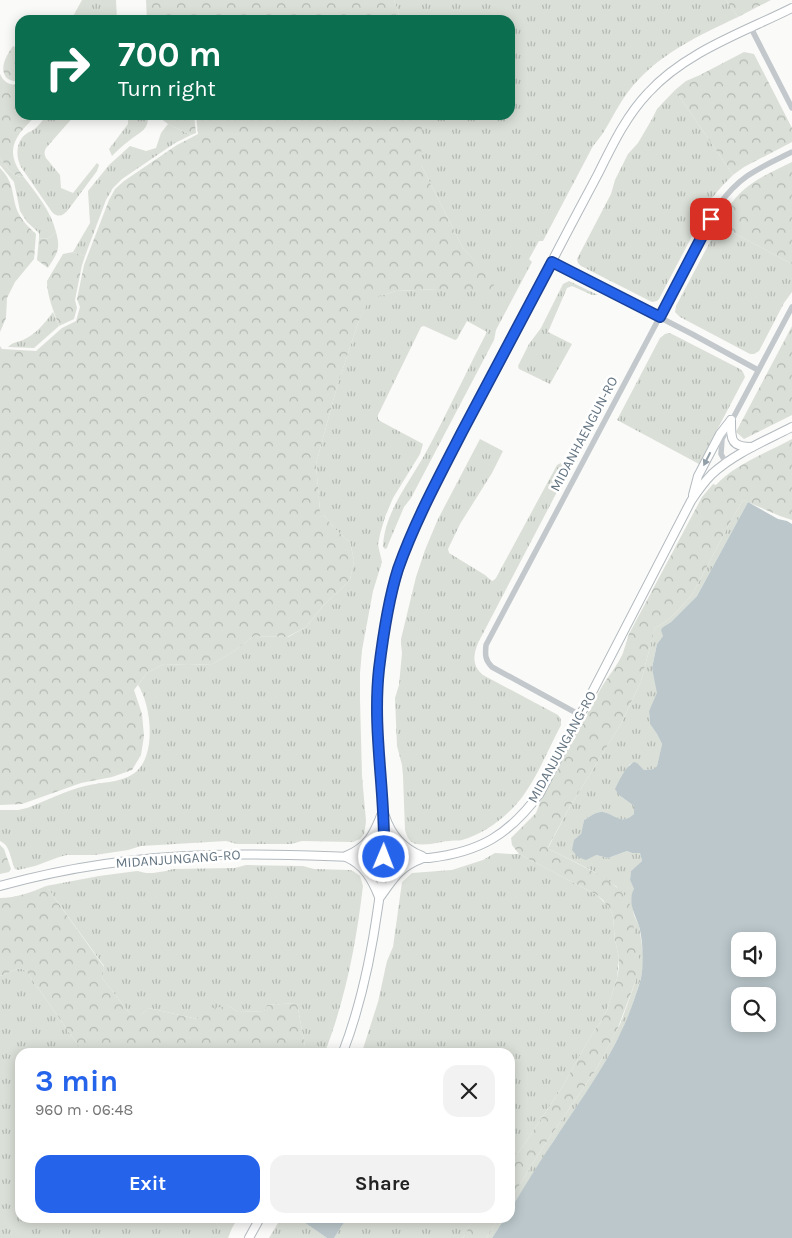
<!DOCTYPE html>
<meta charset="utf-8">
<style>
body{margin:0;font-family:Karla,sans-serif;background:#f2f2f2;color:#222;height:100vh;display:flex;flex-direction:column;font-size:19px;white-space:nowrap}
*{box-sizing:border-box;margin:0}
p{font-size:16px;color:#767676}
.icon{flex:none;width:28px;height:28px;fill:none;stroke:currentColor;stroke-width:2;stroke-linecap:round;stroke-linejoin:round}
.map{position:relative;flex:1;overflow:hidden}
.details{position:absolute;left:15px;top:1048px;width:500px;height:175px;display:flex;flex-direction:column;background:#fff;border-radius:15px;box-shadow:0 2px 12px #0003}
.details>*{flex:none}
.top-card{position:absolute;left:15px;top:15px;width:500px;height:105px;border-radius:15px;box-shadow:0 2px 12px #0003;background:#0b6e4f;color:#fff;overflow:hidden}
.tools{position:absolute;left:731px;top:932px;display:grid;gap:10px}
.tools a{display:grid;place-items:center;width:45px;height:45px;border-radius:10px;background:#fff;box-shadow:0 2px 12px #0003;font-size:25px}
.pin{position:absolute;display:grid;place-items:center;width:42px;height:42px;color:#fff;margin:-21px;border-radius:10px;box-shadow:0 2px 8px #0006}
.me{position:absolute;width:55px;margin:-28px;rotate:1deg;stroke-linejoin:round;filter:drop-shadow(0 0 4px #0008)}
.turn{display:flex;align-items:center;gap:18px;height:105px;padding:0 20px;font-size:22px}
.turn .icon{width:65px;height:65px;stroke-width:2.5}
.turn b{display:block;font-size:35px;line-height:42px}
.round{display:grid;place-items:center;flex:none;width:52px;height:52px;border-radius:15px;background:#f2f2f2}
.summary{display:flex;align-items:center;justify-content:space-between;height:85px;padding:0 20px}
h1{font-size:30px;font-weight:700;line-height:38px;color:#2563eb}
.primary-button{display:flex;gap:10px;margin-top:auto;padding:10px 20px}
.primary-button a{flex:1;height:58px;border-radius:15px;background:#2563eb;color:#fff;font-size:20px;font-weight:700;line-height:58px;text-align:center}
.primary-button a+a{background:#f2f2f2;color:#222}
.map>svg:first-child{display:block}
</style>
<div class="map">
<svg width="792" height="1238" viewBox="0 0 792 1238">
<defs>
<pattern id="grass-tufts" width="24" height="20" patternUnits="userSpaceOnUse" patternTransform="scale(1.25)"><rect width="24" height="20" fill="#dadfd7"/><path d="M3 7l-1-3M5 7V3M7 7l1-3M15 17l-1-3M17 17v-4M19 17l1-3" fill="none" stroke="#b4b9b4"/></pattern>
<pattern id="forest-crowns" width="20" height="18" patternUnits="userSpaceOnUse" patternTransform="scale(1.25)"><rect width="20" height="18" fill="#dadfd7"/><path d="M2 6a3 3 0 1 1 6 0M12 15a3 3 0 1 1 6 0" fill="none" stroke="#b4b9b4"/></pattern>
</defs>
<rect width="100%" height="100%" fill="#fafaf8"/>
<g fill="url(#grass-tufts)">
<polygon points="82,0 116,0 117,20 71,20"/>
<path d="M394,0H726L738,17C698,36 656,55 628,92C615,109 607,131 593,146L543,241H539L529,259L532,262L496,330L494,340L411,498L404,507L388,545L387,548L385,549L383,547C384,513 409,483 425,454C447,414 466,372 487,332L467,321L457,339L455,340L424,326L421,327L378,415V419L380,421L423,444L420,454L393,498L385,517L380,534L378,545L382,562L373,591L362,650L360,673V700L362,776L366,821L365,829L364,834L360,839L353,842L302,841L291,844H237L226,841L141,846L128,850L95,855H67L59,857L35,866L18,870L15,869C10,859 11,846 0,841V810H18L27,808C46,801 65,791 85,786C100,782 120,783 133,774C157,759 152,706 138,685L147,673L164,664L187,665L213,664L234,651L254,636L288,637L306,627L322,607L350,580L354,560L350,542L336,530L320,511L316,464L336,390L358,323L367,303L380,296L396,291L437,289L492,280L463,248L421,165V118L422,115H510V20H401Z"/>
<polygon points="675,90 733,175 722,186 712,198 659,299 657,301 652,302 581,266 578,263 577,259 611,194 615,180 628,154 638,143 652,119 657,109"/>
<path d="M46,115H75L46,148C44,152 44,154 46,158L60,175L61,188L73,193L97,163L99,165L97,171L68,210C63,216 58,218 52,212L21,167C15,155 16,139 29,132C31,131 32,131 33,130C38,127 43,120 46,115Z"/>
<path d="M128,115H148C149,130 140,132 130,140C123,145 117,151 112,156L109,149L128,124Z"/>
<polygon points="168,124 191,135 175,143 122,179 113,188 106,200 85,256 73,252 90,223 88,191 109,165 130,146 146,151 156,148 161,133"/>
<path d="M0,157C4,165 13,176 21,177L23,176C36,193 51,211 56,232C51,238 47,240 39,238V233L27,222L20,211L14,182L0,165Z"/>
<polygon points="719,225 792,264 792,292 784,303 759,351 754,354 750,354 680,317 675,312 676,306"/>
<polygon points="569,281 598,295 592,295 572,286 567,288 548,332 572,344 550,384 519,369 518,366 529,344 541,328 563,284"/>
<path d="M53,312L59,326L34,348L8,347C15,341 15,343 23,340C36,334 45,323 53,312Z"/>
<polygon points="670,333 740,369 743,372 745,377 699,464 617,420 660,338 665,334"/>
<path d="M480,439L503,451L492,473L460,524L448,549L449,553L485,575L492,581L494,580L496,578L557,465L561,463L570,467L478,643C473,655 472,666 483,675L558,715L561,719V725C549,748 538,775 523,796C509,815 485,834 462,840C458,841 454,840 450,841C444,841 438,843 431,844C417,845 409,846 405,830L403,776L402,765L397,746L395,698L399,685L402,653L401,644V639L416,577L425,550L438,519Z"/>
<path d="M743,500L748,502L697,596L671,622L663,627V636L657,644L652,668L658,693L649,711L650,724L657,734L662,744L657,766L655,769L644,770L634,763L630,764L621,778L619,795L634,806V814C620,826 616,814 603,812C595,811 590,817 584,820L581,834L596,855L608,858L627,851L632,853H640L642,861L631,871L630,880L634,889L631,898L634,915L639,926L644,959L641,978L631,1009L622,1031L600,1072L555,1139L510,1210V1200L543,1147L597,1068L621,1022L636,980L617,887L593,871L549,849L548,848L568,810L622,722L641,681L655,628C669,621 683,606 693,593L732,519Z"/>
<polygon points="495,853 510,854 519,854 597,895 608,906 611,911 613,917 615,940 619,958 617,978 607,1010 600,1023 592,1034 561,1089 519,1152 510,1160 510,1052 362,1052 378,1002 387,961 393,947 402,882 412,873 452,870 483,860"/>
<path d="M246,865L303,866L314,869L350,870L353,871L360,876L363,886C356,944 346,997 325,1052H306L297,1003L267,1005L264,1011L238,1012L229,1006L197,1019L149,1008L141,1015H131L102,978L104,966L46,886L99,876L137,871L146,873H153L166,871L173,869L235,868Z"/>
<polygon points="20,968 26,971 83,1052 20,1052 20,1218 212,1218 220,1228 232,1228 228,1238 0,1238 0,976"/>
<polygon points="281,1218 303,1218 301,1220 327,1238 269,1238"/>
<polygon points="347,1218 474,1218 463,1238 334,1238"/>
<polygon points="499,1218 505,1218 492,1238 486,1238"/>
</g>
<g fill="url(#forest-crowns)">
<polygon points="146,0 394,0 401,20 147,20"/>
<polygon points="726,0 771,0 738,17"/>
<path d="M13,46L20,50V81C6,83 0,73 5,60C7,55 10,50 13,46Z"/>
<polygon points="744,52 754,54 792,128 792,142 744,167 733,175 675,90 686,81 700,75"/>
<path d="M0,74C4,83 11,86 20,84V115H37C16,135 3,149 23,176L21,177C13,176 4,165 0,157Z"/>
<polygon points="156,115 194,115 196,133 191,135 168,124"/>
<polygon points="196,115 422,115 421,165 463,248 493,280 494,287 489,291 437,289 396,291 380,296 367,304 358,323 336,390 316,464 320,511 336,530 350,542 354,560 350,580 322,607 306,627 287,637 254,636 234,651 213,664 187,665 164,664 147,673 134,690 142,714 144,736 141,755 132,770 112,777 81,783 22,804 0,805 0,346 2,349 36,351 62,328 76,321 80,307 77,299 84,265 109,200 115,189 124,181 177,145 198,134"/>
<path d="M792,162V264L719,225C736,187 757,179 792,162Z"/>
<path d="M0,168C17,185 10,199 20,216C24,223 30,228 36,234L34,259L15,282L7,298L6,318L0,332Z"/>
<path d="M56,232C61,250 57,253 48,268L37,260L39,238C47,240 51,238 56,232Z"/>
<path d="M73,252L85,256L82,265L75,300L77,308L74,319L59,326C54,312 47,296 47,281L63,254Z"/>
<polygon points="792,326 792,415 744,439 736,432"/>
<path d="M792,439V520L780,516L743,500L732,519L693,593C683,606 669,621 655,628L641,681L622,722L568,810L548,847L549,849L604,877L621,891L629,901L639,958L636,980L617,1030L597,1068L543,1147L510,1200V1160L519,1152L561,1089L592,1034L600,1023L607,1010L617,978L619,967V958L615,940L613,917L611,911L603,900L597,895L519,854L512,845L511,838L536,813L541,800L600,690C607,677 617,667 623,653C625,646 627,640 629,634L702,497L713,484L716,485C734,465 768,452 792,439Z"/>
<polygon points="0,845 4,849 11,869 9,872 0,874"/>
<path d="M46,886L104,967L102,978L131,1015H141L149,1008L197,1019L204,1009L229,1006L238,1012L264,1011L267,1005L297,1003L306,1052H83L26,971L20,968L0,976V898C16,898 32,892 46,886Z"/>
<polygon points="212,1218 238,1218 232,1228 220,1228"/>
<polygon points="474,1218 499,1218 486,1238 463,1238"/>
</g>
<g fill="#bbc7cb" fill-rule="evenodd">
<path d="M748,502L778,519L787,521L792,524V1238H492L505,1218H510V1210C525,1186 539,1162 555,1139C585,1093 616,1053 634,1000C636,993 639,986 641,978C644,963 643,941 639,926C635,914 627,901 634,889L630,880L631,871L642,861L640,853H632L627,851L608,858L596,855L586,860L578,857L572,850L574,840L581,834L584,820C590,817 595,811 603,812C616,814 620,826 634,814V806L619,795L615,789C620,779 625,767 634,762L637,763L644,770L654,769L657,766L662,744L657,734L650,724L649,711L657,693L652,668L657,644L663,636L661,630L663,627L671,622L697,596ZM740,941H768V969H740ZM740,996H768V1024H740Z"/>
<polygon points="303,1218 347,1218 334,1238 327,1238 301,1220"/>
</g>
<g fill="none" stroke-linecap="round" stroke-linejoin="round">
<defs>
<g id="secondary">
<path d="M731,420C731,439 730,447 752,447"/>
<polyline points="693,495 698,476 720,434 731,420"/>
<path d="M385,816C391,835 404,849 422,856"/>
<path d="M346,856C368,847 374,834 382,813"/>
<path d="M346,857C364,865 372,879 379,897"/>
<path d="M0,886C68,867 139,857 209,855C283,852 356,859 429,858C480,852 509,835 540,793L691,501C697,492 704,482 712,474C735,453 765,441 792,427"/>
<path d="M381,896C393,879 401,866 421,859"/>
<path d="M343,1052C361,1005 371,957 378,907C382,883 385,859 384,835C383,779 373,722 379,666C383,635 388,603 398,572C411,528 433,487 455,446C484,391 514,337 542,281C560,245 579,210 598,174C612,146 626,116 648,93C685,52 744,32 792,8"/>
<polyline points="249,1238 260,1218"/>
</g>
</defs>
<use href="#secondary" stroke="#b3babf" stroke-width="10"/>
<g stroke="#c3c8cc" stroke-width="5.5">
<polyline points="751,28 792,108"/>
<polyline points="552,262 692,334 758,370"/>
<polyline points="726,463 721,454 722,439 792,307"/>
<path d="M580,715L492,667C485,660 485,655 486,645L719,205C740,175 760,168 792,152"/>
</g>
<use href="#secondary" stroke="#fff" stroke-width="8"/>
</g>
<defs><path id="oneway-solid" d="M-6-.8H1V-3.2L6.5 0L1 3.2V.8H-6Z" transform="scale(1.25)"/></defs>
<use fill="#939fa8" href="#oneway-solid" transform="translate(707 459) rotate(117)"/>
<g fill="none" stroke-linecap="round" stroke-linejoin="round">
<defs>
<path id="route" d="M384,857C386,794 372,732 379,669C383,636 388,601 398,569C415,521 439,477 462,432C492,376 522,319 552,262L660,317L711,219"/>
</defs>
<use href="#route" stroke="#184099" stroke-width="12"/>
<use href="#route" stroke="#2563eb" stroke-width="9"/>
</g>
<g text-anchor="middle" dominant-baseline="central" stroke-width="5" stroke-linejoin="round" paint-order="stroke">
<g font-size="14" fill="#657683" stroke="#fff">
<text transform="translate(584 434) rotate(-62)">MIDANHAENGUN-RO</text>
<text transform="translate(562 747) rotate(-61)">MIDANJUNGANG-RO</text>
<text transform="translate(178 859) rotate(-4)">MIDANJUNGANG-RO</text>
</g>
</g>
</svg>
<div class="tools">
<a><svg class="icon" aria-label="sound" viewBox="0 0 24 24"><path d="M4 9h4l5-4v14l-5-4H4zM17 9q2 3 0 6"/></svg></a>
<a><svg class="icon" aria-label="search" viewBox="0 0 24 24"><circle cx="10" cy="10" r="6"/><path d="M15 15l6 6"/></svg></a>
</div>
<div class="pin" style="left:711px;top:219px;background:#d93025"><svg class="icon" aria-label="arrive" viewBox="0 0 24 24"><path d="M6 21V4h12l-3 4 3 4H6"/></svg></div>
<svg class="me" style="left:384px;top:857px" viewBox="-20 -20 40 40"><circle r="17" fill="#2563eb" stroke="#fff" stroke-width="3"/><path d="M0-11L8 9 0 5-8 9z" fill="#fff"/></svg>
<div class="top-card">
<div class="turn"><svg class="icon" aria-label="right" viewBox="0 0 24 24"><path d="M7 20v-9h11M14 6l5 5-5 5"/></svg><div><b>700 m</b>Turn right</div></div>
</div>
<section class="details">
<div class="summary"><div><h1>3 min</h1><p>960 m · 06:48</p></div><a class="round"><svg class="icon" aria-label="close" viewBox="0 0 24 24"><path d="M6 6l12 12M18 6L6 18"/></svg></a></div>
<div class="primary-button"><a>Exit</a><a>Share</a></div>
</section>
</div>
